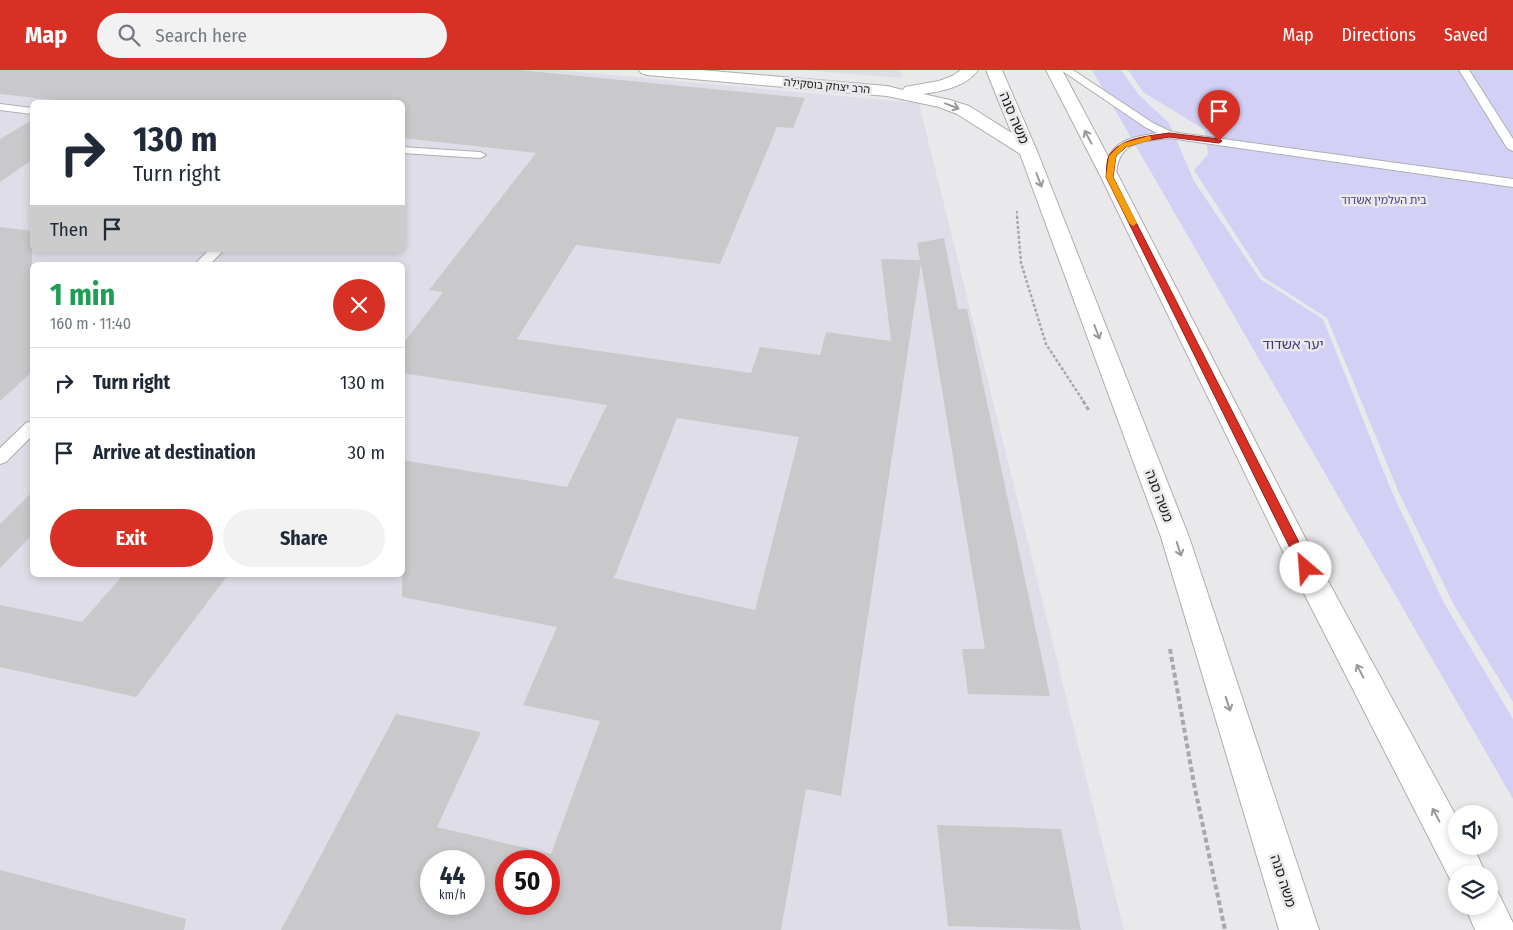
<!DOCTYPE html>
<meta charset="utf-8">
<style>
body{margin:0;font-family:"Fira Sans Condensed","Noto Sans Hebrew",sans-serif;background:#f2f2f3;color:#1f2937;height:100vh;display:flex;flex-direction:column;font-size:19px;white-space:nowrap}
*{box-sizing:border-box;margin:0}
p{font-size:16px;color:#747a83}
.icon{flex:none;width:28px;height:28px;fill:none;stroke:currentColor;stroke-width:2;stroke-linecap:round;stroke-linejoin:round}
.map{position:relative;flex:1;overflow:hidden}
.panel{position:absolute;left:30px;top:192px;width:375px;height:315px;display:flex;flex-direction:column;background:#fff;border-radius:8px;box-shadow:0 2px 8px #0003}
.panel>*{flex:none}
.hud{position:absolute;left:30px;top:30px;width:375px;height:152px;border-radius:8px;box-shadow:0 2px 8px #0003;background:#fff;color:#1f2937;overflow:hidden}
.tools{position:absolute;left:1448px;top:735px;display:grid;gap:10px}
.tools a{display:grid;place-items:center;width:50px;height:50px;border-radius:50%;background:#fff;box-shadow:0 2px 8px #0003;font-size:25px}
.speed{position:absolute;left:420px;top:780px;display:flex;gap:10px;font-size:25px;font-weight:700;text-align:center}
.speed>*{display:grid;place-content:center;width:65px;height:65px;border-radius:50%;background:#fff;box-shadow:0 2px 8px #0003;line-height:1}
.speed small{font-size:12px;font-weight:400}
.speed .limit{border:8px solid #d22;background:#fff;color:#111}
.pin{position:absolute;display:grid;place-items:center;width:42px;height:42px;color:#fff;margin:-51px -21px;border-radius:50% 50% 50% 0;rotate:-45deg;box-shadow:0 0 5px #0007}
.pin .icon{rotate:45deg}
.me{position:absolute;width:55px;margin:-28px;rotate:333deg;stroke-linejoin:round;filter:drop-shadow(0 0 4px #0008)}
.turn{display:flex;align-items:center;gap:18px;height:105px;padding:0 20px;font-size:22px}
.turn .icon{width:65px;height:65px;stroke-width:2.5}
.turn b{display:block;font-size:35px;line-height:42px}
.then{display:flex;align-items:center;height:48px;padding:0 20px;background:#0003;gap:10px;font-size:19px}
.round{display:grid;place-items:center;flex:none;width:52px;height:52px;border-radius:26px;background:#f2f2f3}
.overview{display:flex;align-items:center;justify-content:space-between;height:85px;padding:0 20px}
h1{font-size:30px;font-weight:700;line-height:38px;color:#1e9e55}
.action{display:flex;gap:10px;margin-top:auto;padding:10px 20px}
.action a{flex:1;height:58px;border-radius:30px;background:#d93025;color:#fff;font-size:20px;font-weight:700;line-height:58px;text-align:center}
.action a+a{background:#f2f2f3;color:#1f2937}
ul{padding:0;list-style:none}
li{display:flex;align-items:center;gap:15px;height:70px;padding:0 20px;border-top:1px solid #e0e1e3}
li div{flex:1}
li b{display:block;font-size:19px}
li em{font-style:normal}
header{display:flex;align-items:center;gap:30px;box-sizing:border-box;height:70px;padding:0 25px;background:#d93025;color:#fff}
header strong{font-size:24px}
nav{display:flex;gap:28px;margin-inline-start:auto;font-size:18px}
.search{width:350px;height:45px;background:#f2f2f3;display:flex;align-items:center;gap:12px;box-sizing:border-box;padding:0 18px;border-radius:28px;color:#747a83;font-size:19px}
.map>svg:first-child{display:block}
</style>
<header>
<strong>Map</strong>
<div class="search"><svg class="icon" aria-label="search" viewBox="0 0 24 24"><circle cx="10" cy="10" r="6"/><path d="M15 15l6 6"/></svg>Search here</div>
<nav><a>Map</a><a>Directions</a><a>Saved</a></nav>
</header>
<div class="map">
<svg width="1513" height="860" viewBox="0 0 1513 860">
<rect width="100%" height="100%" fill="#e9e9ec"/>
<g fill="#dfdee8" fill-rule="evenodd">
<path d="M0,0H558L919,33L1124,860H0ZM32,32H402V180H32ZM32,195H402V505H32ZM431,791H474V834H431ZM506,791H549V834H506Z"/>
<polygon points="801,0 900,0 902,8"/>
</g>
<g fill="#d3d0f5">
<polygon points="1092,0 1121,0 1139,25 1169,53 1194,111 1260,209 1323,249 1391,420 1444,533 1513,649 1513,729"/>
<polygon points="1128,0 1513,0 1513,632 1454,535 1399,423 1327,248 1263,207 1194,100 1208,84 1205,60 1143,22"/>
</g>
<g fill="#c9c9cc" fill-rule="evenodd">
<path d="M0,0H519L805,28L793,58L777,57L720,194L576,175L517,269L751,303L760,277L820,285L826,262L891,271L881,189L920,190L917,173L944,168L958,239H967L1050,626L968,624L962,579H985L921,194L841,726L806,719L781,860H281L396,644L481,662L437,757L551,784L600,651L523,635L557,557L402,527V390L567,417L607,335L402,303V275L443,222L429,220L536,83L402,68V32H72L0,24ZM677,348L799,367L755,540L614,508ZM431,791H474V834H431ZM506,791H549V834H506Z"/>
<polygon points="32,50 32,90 0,112 0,69"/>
<polygon points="0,157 32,161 32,302 0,331"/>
<polygon points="32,422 32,465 0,498 0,454"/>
<polygon points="123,505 228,505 136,627 0,597 0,535 82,552"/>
<polygon points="937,755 1061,759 1081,860 948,856"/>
<polygon points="0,800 186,849 184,860 0,860"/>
</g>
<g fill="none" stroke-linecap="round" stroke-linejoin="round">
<defs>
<g id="lane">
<path d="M1061,0H1073L1153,53L1172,62L1513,109V117L1169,68C1140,72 1117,71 1116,107L1114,110H1106L1104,107C1106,72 1127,68 1157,63L1145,57Z"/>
<polygon points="1459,0 1469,0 1513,69 1513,81 1507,78"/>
<polygon points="0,34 32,38 32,44 0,40"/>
<polygon points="402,77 480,82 486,85 480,88 402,83"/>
<polygon points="209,180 224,180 209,195 194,195"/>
<polygon points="32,351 32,366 6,392 0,394 0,378 26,353"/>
</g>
<path id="street" d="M639,0H701L887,16L903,20L905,17L939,11L952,6L961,0H978C966,17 942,21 923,24L950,30L969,36L1034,77L1037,81L1034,85L1028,86L1022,85L957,44L939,37L887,26L647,5L641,3Z"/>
<g id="secondary">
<polygon points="986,0 1002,0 1037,81 1189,467 1319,860 1279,860 1161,467 1019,81"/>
<polygon points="1046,0 1062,0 1119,107 1316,489 1456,746 1456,776 1473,776 1486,804 1456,804 1456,818 1454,817 1291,498 1101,107"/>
<polygon points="1489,819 1498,822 1513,853 1513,860 1475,860 1465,836 1489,836"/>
</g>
</defs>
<use href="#lane" stroke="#aeaeb1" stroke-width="2"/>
<use href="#street" stroke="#aeaeb1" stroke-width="2"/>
<use href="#secondary" stroke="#aeaeb1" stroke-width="2"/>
<polyline stroke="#a8a8aa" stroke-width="2" stroke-dasharray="2.5 2" stroke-linecap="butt" points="1017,141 1017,147"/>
<polyline stroke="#a8a8aa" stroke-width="2.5" stroke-dasharray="3 2" stroke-linecap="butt" points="1017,146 1021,193 1046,274 1084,332"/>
<polyline stroke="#a8a8aa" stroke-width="3" stroke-dasharray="4 2.5" stroke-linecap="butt" points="1083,331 1090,342"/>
<polyline stroke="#a8a8aa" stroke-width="4" stroke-dasharray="5 3" stroke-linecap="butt" points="1170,579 1194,714 1225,860"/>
<use href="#lane" fill="#fff" fill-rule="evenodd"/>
<use href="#street" fill="#fff" fill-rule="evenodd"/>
<use href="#secondary" fill="#fff" fill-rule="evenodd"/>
</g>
<defs><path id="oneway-shaft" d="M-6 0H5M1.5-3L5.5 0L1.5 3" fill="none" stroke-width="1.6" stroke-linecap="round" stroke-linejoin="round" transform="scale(1.25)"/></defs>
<g stroke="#989898">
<use href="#oneway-shaft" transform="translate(952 36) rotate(21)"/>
<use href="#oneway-shaft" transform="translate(1088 67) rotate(-118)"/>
<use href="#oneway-shaft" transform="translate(1039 110) rotate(69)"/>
<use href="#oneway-shaft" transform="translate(1097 262) rotate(69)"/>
<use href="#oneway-shaft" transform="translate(1179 479) rotate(72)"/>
<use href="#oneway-shaft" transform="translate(1360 601) rotate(-118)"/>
<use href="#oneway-shaft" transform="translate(1228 634) rotate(72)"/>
<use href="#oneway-shaft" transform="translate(1436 745) rotate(-118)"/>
</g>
<path fill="#d93025" stroke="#8d1f18" d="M1169,63L1219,69L1222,71L1219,73L1169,67L1145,71L1126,77L1116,86L1113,107L1312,498L1311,502H1302L1106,107C1107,100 1106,89 1110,84C1123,67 1150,66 1169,63Z"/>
<polygon fill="#f59e0b" points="1149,66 1151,67 1151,70 1126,77 1116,86 1113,107 1137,153 1133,156 1129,153 1106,107 1109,86 1121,74"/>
<g text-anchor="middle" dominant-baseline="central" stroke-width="5" stroke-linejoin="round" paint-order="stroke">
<g font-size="11" fill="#19191a" stroke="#e9e9ec">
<text transform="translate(827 16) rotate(5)">הרב יצחק בוסקילה</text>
</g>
<g font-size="11" fill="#47377f" stroke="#e9e9ec">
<text x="1384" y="130">בית העלמין אשדוד</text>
</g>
<g font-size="14" fill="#19191a" stroke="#e9e9ec">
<text transform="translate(1014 48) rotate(67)">משה סנה</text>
<text transform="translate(1159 426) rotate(69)">משה סנה</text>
<text transform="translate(1283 811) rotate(72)">משה סנה</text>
</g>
<g font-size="14" fill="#47377f" stroke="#e9e9ec">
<text x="1293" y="274">יער אשדוד</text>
</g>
</g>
</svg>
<div class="tools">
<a><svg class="icon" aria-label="sound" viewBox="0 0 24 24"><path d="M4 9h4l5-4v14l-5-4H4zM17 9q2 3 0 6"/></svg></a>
<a><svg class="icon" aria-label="layers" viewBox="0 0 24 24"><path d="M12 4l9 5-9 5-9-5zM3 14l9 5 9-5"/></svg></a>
</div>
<div class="speed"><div>44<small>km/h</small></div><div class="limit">50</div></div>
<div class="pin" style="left:1219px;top:71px;background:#d93025"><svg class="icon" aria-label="arrive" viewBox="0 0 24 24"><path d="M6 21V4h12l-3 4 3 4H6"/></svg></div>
<svg class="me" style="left:1306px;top:498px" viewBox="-20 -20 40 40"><circle r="19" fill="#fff"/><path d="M0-13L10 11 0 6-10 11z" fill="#d93025"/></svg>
<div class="hud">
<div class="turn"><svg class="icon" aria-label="right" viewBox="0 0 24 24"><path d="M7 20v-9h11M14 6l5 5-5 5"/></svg><div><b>130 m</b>Turn right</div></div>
<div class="then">Then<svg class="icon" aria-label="arrive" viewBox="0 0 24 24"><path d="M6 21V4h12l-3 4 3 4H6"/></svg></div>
</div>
<section class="panel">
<div class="overview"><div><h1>1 min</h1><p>160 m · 11:40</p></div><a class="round" style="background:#d93025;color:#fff"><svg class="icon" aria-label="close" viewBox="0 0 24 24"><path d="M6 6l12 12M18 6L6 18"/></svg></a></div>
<ul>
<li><svg class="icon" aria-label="right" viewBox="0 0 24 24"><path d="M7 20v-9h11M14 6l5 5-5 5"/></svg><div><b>Turn right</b></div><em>130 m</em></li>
<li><svg class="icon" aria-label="arrive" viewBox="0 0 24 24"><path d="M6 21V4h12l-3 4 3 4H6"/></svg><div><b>Arrive at destination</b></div><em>30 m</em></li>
</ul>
<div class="action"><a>Exit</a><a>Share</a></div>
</section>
</div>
